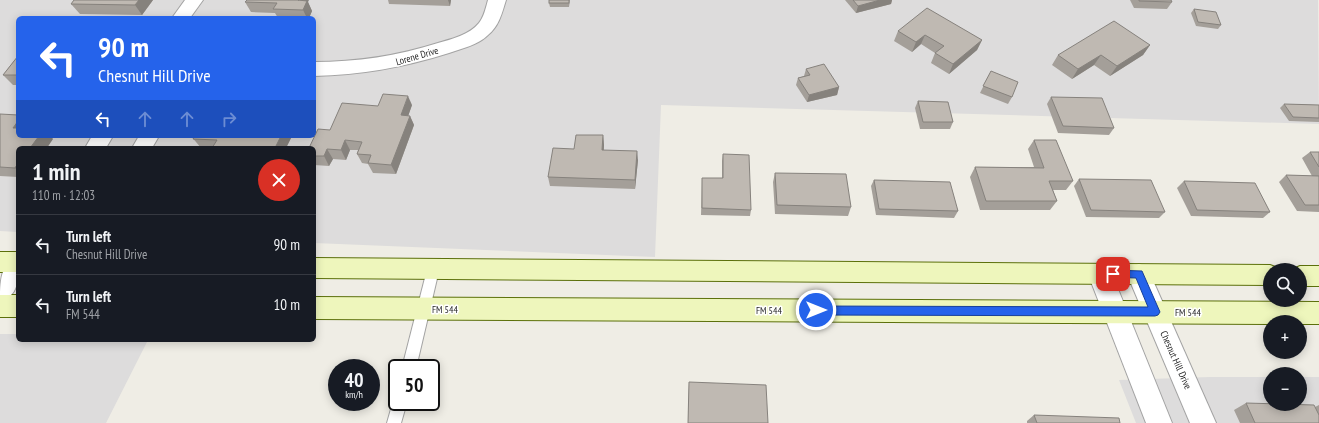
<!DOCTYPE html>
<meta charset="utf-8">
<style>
body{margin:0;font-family:"PT Sans Narrow",sans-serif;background:#20242c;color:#f1f3f6;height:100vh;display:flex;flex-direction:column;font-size:15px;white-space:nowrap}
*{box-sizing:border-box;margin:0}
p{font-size:13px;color:#9ea1a6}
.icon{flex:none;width:22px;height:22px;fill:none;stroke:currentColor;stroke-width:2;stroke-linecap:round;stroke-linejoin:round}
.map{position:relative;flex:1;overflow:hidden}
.details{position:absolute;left:16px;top:146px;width:300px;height:196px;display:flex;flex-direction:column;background:#171b24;border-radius:6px;box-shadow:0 2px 10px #0003}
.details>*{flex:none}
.guide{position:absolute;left:16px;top:16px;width:300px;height:122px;border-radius:6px;box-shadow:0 2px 10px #0003;background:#2563eb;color:#fff;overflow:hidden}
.buttons{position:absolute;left:1263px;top:263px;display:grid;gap:8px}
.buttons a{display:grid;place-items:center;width:44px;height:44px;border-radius:50%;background:#171b24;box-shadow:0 2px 10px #0003;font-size:20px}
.speed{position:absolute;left:328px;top:359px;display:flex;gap:8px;font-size:20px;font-weight:700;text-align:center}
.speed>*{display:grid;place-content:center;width:52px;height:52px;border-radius:50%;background:#171b24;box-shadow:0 2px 10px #0003;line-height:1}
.speed small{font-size:10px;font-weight:400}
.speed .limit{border:2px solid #111;border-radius:6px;background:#fff;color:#111}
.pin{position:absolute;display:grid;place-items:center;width:34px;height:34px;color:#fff;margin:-17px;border-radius:8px;box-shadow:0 2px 6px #0006}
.me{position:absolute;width:44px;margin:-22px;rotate:90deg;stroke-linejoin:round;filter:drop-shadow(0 0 3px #0008)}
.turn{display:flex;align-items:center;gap:14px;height:84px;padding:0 16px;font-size:18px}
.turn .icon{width:52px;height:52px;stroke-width:2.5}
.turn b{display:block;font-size:28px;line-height:34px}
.lanes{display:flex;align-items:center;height:38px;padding:0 16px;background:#0003;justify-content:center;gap:20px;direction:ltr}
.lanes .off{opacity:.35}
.round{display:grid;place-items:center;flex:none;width:42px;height:42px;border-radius:21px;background:#20242c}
.headline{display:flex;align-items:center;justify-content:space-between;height:68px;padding:0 16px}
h1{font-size:24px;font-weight:700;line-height:30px}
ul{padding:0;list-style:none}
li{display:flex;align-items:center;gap:12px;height:60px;padding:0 16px;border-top:1px solid #363941}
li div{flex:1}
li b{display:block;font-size:15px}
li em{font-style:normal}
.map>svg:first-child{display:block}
</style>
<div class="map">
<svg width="1319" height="423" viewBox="0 0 1319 423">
<rect width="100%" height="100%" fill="#efede5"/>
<g fill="#dddcdc" fill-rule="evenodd">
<path d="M0,0H1318L1319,124L661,105L655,257L314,243V148H18V232L0,231ZM18,18H314V136H18Z"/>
<polygon points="0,334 18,334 18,340 148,340 106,423 0,423"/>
<polygon points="1210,377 1270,377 1270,404 1300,404 1300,377 1319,377 1319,423 1136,423 1119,380"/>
</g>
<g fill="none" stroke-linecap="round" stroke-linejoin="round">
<defs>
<g id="lane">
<polygon points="433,265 437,266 439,270 416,368 402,368 427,270 429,266"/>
<polygon points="397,396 397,402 407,402 401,423 387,423 393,402"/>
</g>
<g id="street">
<polygon points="185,0 203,0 190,18 172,18"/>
<path d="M488,0H506C502,13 499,26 488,35C478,45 463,48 449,53C405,67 361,75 314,76V62C357,62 397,56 438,43C452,39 469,35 479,23C484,17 486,7 488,0Z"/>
<polygon points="92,136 113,136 106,148 85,148"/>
<polygon points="139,136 159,136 152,148 132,148"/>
<path d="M18,255C18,274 22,294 0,302C0,283 0,263 18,255Z"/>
<polygon points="1100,264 1108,267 1112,274 1172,423 1146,423 1088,274 1092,267"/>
<polygon points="1139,264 1147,267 1216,423 1190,423 1127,274 1131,267"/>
</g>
<g id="secondary">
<rect x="0" y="252" width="18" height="20"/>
<polygon points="314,258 1270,265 1278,268 1279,270 1270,270 1270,285 314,278"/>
<polygon points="1300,266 1319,266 1319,286 1300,286 1300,270 1291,270"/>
<rect x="0" y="295" width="18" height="22"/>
<polygon points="314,297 1319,302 1319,324 1300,324 1300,322 1270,322 1270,324 314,319"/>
</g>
</defs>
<use href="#lane" stroke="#a3a3a3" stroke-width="2"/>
<use href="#street" stroke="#a3a3a3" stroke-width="2"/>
<use href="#secondary" stroke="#5c700b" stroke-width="2"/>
<use href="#lane" fill="#fff" fill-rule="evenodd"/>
<use href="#street" fill="#fff" fill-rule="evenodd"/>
<use href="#secondary" fill="#eef6bc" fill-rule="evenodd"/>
</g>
<g fill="#a49f99">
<polygon points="74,0 153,0 142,15 80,14 71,4"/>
<polygon points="388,0 451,0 450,6 389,4"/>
<polygon points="549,0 570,0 569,7 550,7 549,3"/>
<polygon points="845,0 892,0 891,4 856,13"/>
<polygon points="1130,0 1171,0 1172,2 1167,9 1134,8"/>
<polygon points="245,2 308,2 312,11 309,18 278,18 275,13 251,12"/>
<polygon points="1194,9 1221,25 1218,29 1196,26 1191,13"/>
<polygon points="898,31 982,40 977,50 949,74 931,63 935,53 921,44 912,52 894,41"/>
<polygon points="1150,45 1143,55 1110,76 1094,65 1072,79 1052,65 1058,55"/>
<polygon points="18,56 18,85 13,85 3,75"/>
<polygon points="806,69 839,87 837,95 807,102 796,85 798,78 804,76"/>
<polygon points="991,71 1012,97 1008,104 980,93"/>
<polygon points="1051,97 1114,128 1109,135 1058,133 1047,104"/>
<polygon points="918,101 953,122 950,129 920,129 915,108"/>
<polygon points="1284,104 1319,105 1319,122 1289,121 1280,108"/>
<polygon points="412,105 408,116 410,116 414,125 396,174 373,173 368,164 362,163 357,154 358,150 350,150 346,160 333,159 329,166 314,165 314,148 330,130 378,106"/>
<polygon points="0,114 18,136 50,136 53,139 18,148 18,177 0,176"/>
<polygon points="603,135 604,145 604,150 638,160 635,189 550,186 548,177 574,149"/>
<polygon points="191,136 292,136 286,148 201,148"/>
<polygon points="1034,140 1073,181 1066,190 1053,190 1057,201 1050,210 980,210 970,177 975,167 1034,167 1028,149"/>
<polygon points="1310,152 1319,152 1319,212 1297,211 1279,182 1286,175 1312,176 1302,158"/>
<polygon points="723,154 751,210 750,216 701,215 702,178 722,178 722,161"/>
<polygon points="775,173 851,207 848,216 775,214 773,182"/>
<polygon points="1079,179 1165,212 1159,218 1086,217 1074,186"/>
<polygon points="874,180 958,211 954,218 876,215 871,186"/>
<polygon points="1184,181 1270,212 1263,218 1191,216 1177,188"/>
<polygon points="689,382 768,423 688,423"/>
<polygon points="1246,403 1315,407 1319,405 1319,423 1240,423 1234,410"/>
<polygon points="1034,415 1120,423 1027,423 1027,421"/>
</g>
<g fill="#86827d">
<polygon points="139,0 153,0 142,15 135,5"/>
<polygon points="298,0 309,0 308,2 312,11 309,18 307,18"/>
<polygon points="448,0 451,0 450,6"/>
<polygon points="880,0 892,0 891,4 856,13 858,6"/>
<polygon points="925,35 921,44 912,52 916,42"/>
<polygon points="982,40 977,50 949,74 953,64"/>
<polygon points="1150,45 1143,55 1110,76 1117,66"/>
<polygon points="1101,55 1094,65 1072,79 1078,69"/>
<polygon points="839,87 837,95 807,102 809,95"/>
<polygon points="408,96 412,105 405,125 401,115"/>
<polygon points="410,116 414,125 396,174 391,165"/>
<polygon points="18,121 18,133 13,128"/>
<polygon points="603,135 604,145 603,159 602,150"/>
<polygon points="39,136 50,136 53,139 47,148 30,148"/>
<polygon points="281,136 292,136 286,148 275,148"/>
<polygon points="345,140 350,150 346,160 341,150"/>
<polygon points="327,149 333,159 329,166 324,156"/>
<polygon points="637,151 638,160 635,189 635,180"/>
<polygon points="18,163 18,171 15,168"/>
</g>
<g fill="#bfb9b2" stroke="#86827d">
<polygon points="74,0 139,0 135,5 71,4"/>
<polygon points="247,0 299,0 298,0 307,1 303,10 273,9 277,3 245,2"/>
<rect x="549" y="0" width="20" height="3"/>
<polygon points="853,0 880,0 858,6"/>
<polygon points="1139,0 1171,0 1172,2 1139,1"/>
<polygon points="927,8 982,40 953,64 935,53 944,46 925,35 916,42 898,31"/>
<polygon points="1194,9 1216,12 1221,25 1198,22"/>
<polygon points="1114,21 1150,45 1117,66 1101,55 1078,69 1058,55"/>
<polygon points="18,56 18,75 3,75"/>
<polygon points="824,64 839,87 809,95 798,78 810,75 806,69"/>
<polygon points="991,71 1018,82 1012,97 983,86"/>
<polygon points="383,94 408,96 401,115 410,116 391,165 368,163 371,155 357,154 362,142 345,140 341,150 327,149 324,156 314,156 314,148 309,148 318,129 330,130 342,103 378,106"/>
<polygon points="1051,97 1102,98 1114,128 1063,126"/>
<polygon points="918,101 948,102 953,122 923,122"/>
<polygon points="1284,104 1319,105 1319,118 1293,117"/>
<polygon points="0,114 18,115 18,121 13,128 18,128 18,136 39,136 30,148 18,148 18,163 15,168 0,167"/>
<polygon points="576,135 603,135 602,150 637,151 635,180 548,177 553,148 574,149"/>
<polygon points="195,136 281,136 275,148 212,148 217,140 193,139"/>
<polygon points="1034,140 1056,140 1073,181 1049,181 1057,201 986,201 975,167 1044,168"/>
<polygon points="1310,152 1319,152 1319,167"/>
<polygon points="723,154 749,155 751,210 702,208 702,178 723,178"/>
<polygon points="775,173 846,174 851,207 777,205"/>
<polygon points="1286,175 1319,176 1319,205 1305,205"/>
<polygon points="1079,179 1151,180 1165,212 1091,210"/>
<polygon points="874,180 950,182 958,211 879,209"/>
<polygon points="1184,181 1255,183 1270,212 1197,210"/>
<polygon points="689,382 766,385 768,423 688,423"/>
<polygon points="1246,403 1314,405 1319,415 1319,423 1255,423"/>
<polygon points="1034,415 1119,418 1120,423 1037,423"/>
</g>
<polygon fill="#2563eb" stroke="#184099" points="1113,270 1142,271 1160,312 1158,315 1155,316 816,315 812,314 811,310 812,307 816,306 1148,307 1136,278 1109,277 1108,274 1109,271"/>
<g text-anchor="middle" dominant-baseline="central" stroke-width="3" stroke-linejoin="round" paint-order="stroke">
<g font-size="10" fill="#1f1f1f" stroke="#fff">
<text transform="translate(417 56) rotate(-16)">Lorene Drive</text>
<text x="445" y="309">FM 544</text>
<text x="769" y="310">FM 544</text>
<text x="1188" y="312">FM 544</text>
<text transform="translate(1176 360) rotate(66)">Chesnut Hill Drive</text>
</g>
</g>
</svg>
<div class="buttons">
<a><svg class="icon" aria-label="search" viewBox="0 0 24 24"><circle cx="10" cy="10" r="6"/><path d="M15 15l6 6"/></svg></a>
<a>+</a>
<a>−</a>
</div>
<div class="speed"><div>40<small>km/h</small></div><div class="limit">50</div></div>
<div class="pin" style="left:1113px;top:274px;background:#d93025"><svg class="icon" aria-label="arrive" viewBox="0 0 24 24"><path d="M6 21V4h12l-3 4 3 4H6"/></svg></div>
<svg class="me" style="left:816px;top:310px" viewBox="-20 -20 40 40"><circle r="17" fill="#2563eb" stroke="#fff" stroke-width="3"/><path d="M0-11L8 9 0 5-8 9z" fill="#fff"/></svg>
<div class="guide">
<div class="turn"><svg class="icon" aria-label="left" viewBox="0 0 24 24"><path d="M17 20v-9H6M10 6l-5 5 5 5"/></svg><div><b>90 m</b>Chesnut Hill Drive</div></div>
<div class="lanes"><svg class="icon" aria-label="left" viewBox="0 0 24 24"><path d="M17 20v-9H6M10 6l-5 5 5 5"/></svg><svg class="icon off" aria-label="ahead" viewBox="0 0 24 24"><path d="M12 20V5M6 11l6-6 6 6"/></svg><svg class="icon off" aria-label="ahead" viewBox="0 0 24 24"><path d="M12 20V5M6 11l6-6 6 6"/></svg><svg class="icon off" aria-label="right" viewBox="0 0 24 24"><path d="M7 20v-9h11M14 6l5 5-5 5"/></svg></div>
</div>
<section class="details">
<div class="headline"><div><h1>1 min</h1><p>110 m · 12:03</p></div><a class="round" style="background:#d93025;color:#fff"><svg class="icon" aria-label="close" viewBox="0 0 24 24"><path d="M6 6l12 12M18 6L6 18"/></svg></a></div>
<ul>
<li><svg class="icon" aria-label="left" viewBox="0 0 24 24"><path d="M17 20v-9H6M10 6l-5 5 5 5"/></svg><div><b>Turn left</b><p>Chesnut Hill Drive</p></div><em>90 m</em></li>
<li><svg class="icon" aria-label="left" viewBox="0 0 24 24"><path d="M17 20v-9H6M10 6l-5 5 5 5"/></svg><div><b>Turn left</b><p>FM 544</p></div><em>10 m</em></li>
</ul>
</section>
</div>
